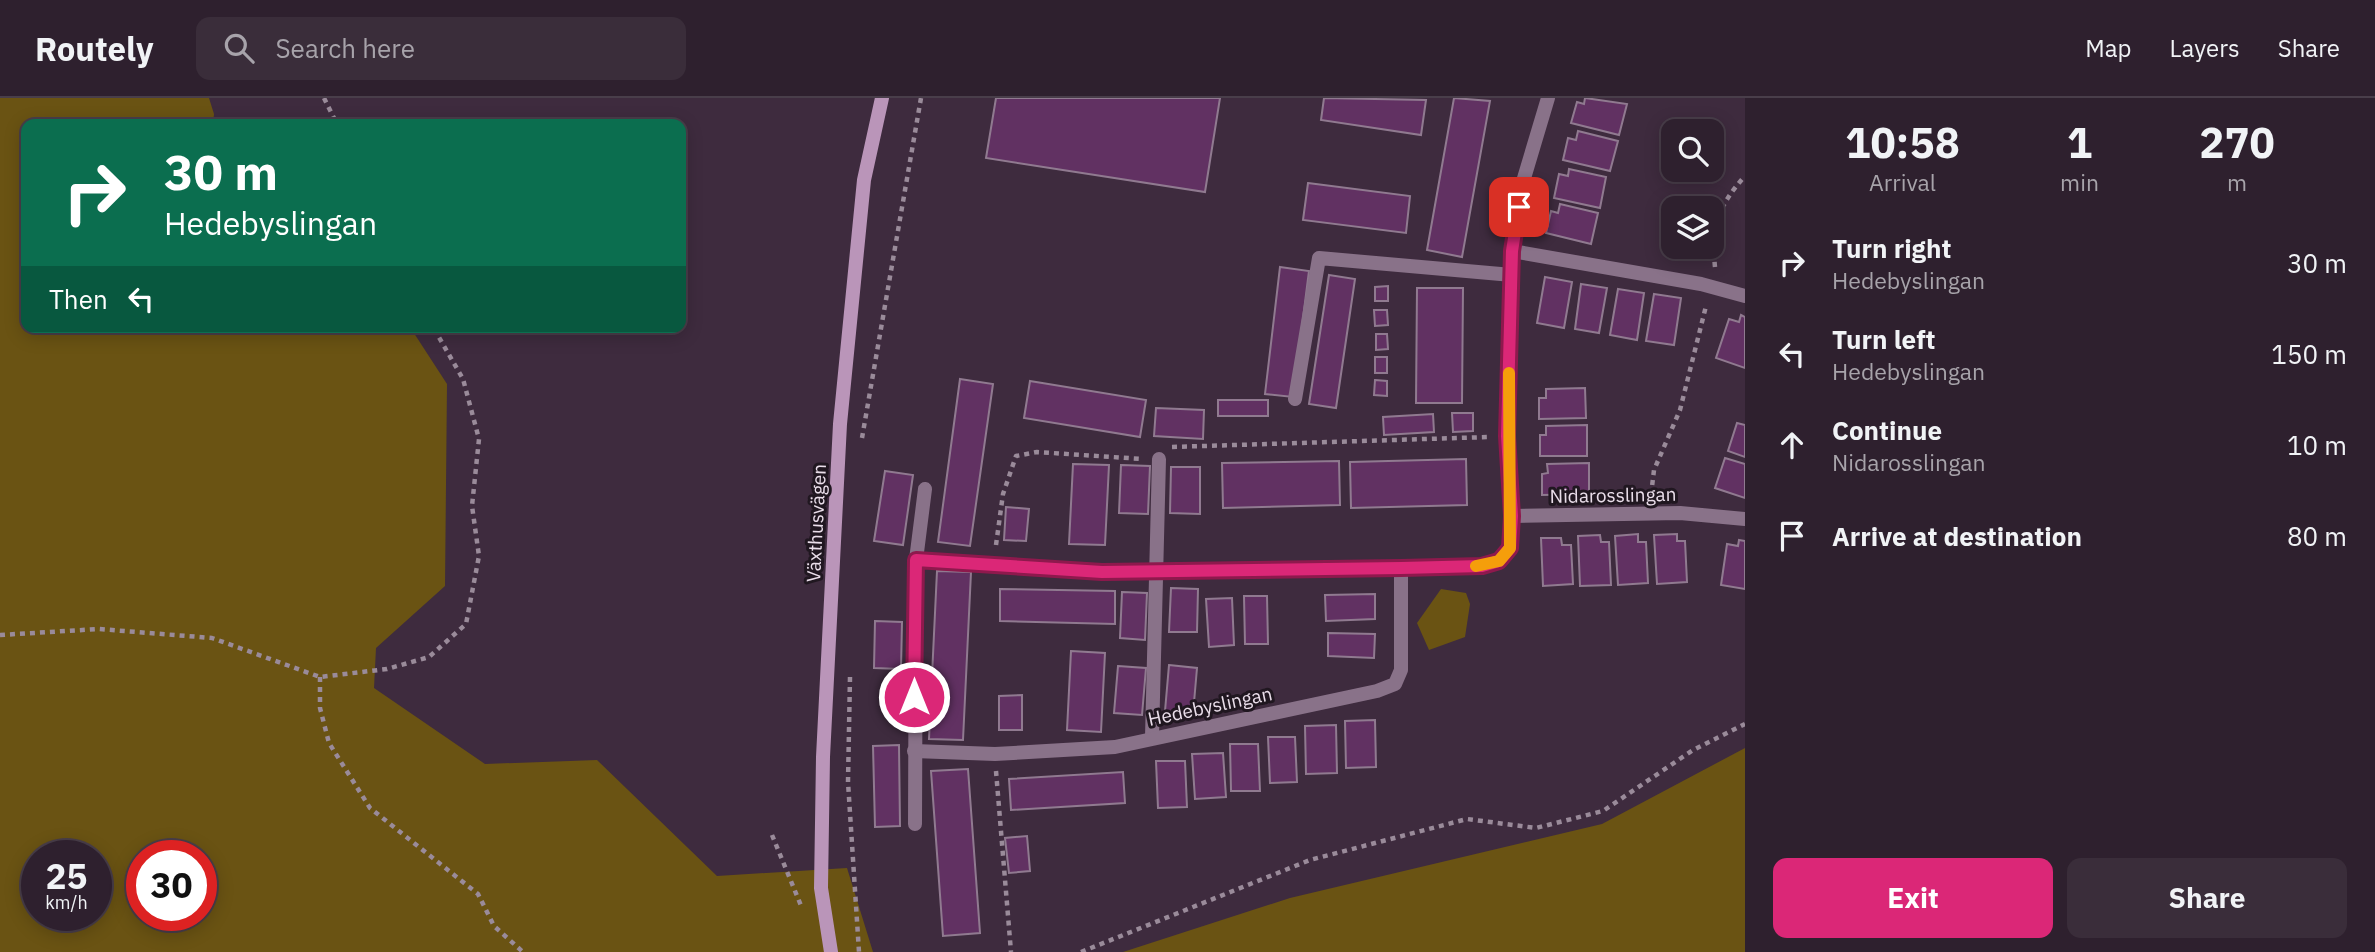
<!DOCTYPE html>
<meta charset="utf-8">
<style>
body{margin:0;font-family:"IBM Plex Sans",sans-serif;background:#3a2d3a;color:#f1f3f6;height:100vh;display:flex;flex-direction:column;font-size:26px;white-space:nowrap}
*{box-sizing:border-box;margin:0}
p{font-size:23px;color:#a7a3aa}
.icon{flex:none;width:38px;height:38px;fill:none;stroke:currentColor;stroke-width:2;stroke-linecap:round;stroke-linejoin:round}
.map{position:relative;flex:1;overflow:hidden}
.panel{display:flex;flex-direction:column;background:#2e202e;width:630px}
.panel>*{flex:none}
.guide{position:absolute;left:21px;top:21px;width:665px;height:214px;border-radius:14px;box-shadow:0 4px 18px #0003,0 0 0 2px #493e4a;background:#0b6e4f;color:#fff;overflow:hidden}
.buttons{position:absolute;left:1661px;top:21px;display:grid;gap:14px}
.buttons a{display:grid;place-items:center;width:63px;height:63px;border-radius:14px;background:#2e202e;box-shadow:0 4px 18px #0003,0 0 0 2px #493e4a;font-size:35px}
.speed{position:absolute;left:21px;top:742px;display:flex;gap:14px;font-size:35px;font-weight:700;text-align:center}
.speed>*{display:grid;place-content:center;width:91px;height:91px;border-radius:50%;background:#2e202e;box-shadow:0 4px 18px #0003,0 0 0 2px #493e4a;line-height:1}
.speed small{font-size:18px;font-weight:400}
.speed .limit{border:10px solid #d22;background:#fff;color:#111}
.pin{position:absolute;display:grid;place-items:center;width:60px;height:60px;color:#fff;margin:-30px;border-radius:14px;box-shadow:0 4px 10px #0006}
.me{position:absolute;width:77px;margin:-38px;rotate:0deg;stroke-linejoin:round;filter:drop-shadow(0 0 5px #0008)}
.turn{display:flex;align-items:center;gap:24px;height:147px;padding:0 28px;font-size:32px}
.turn .icon{width:91px;height:91px;stroke-width:2.5}
.turn b{display:block;font-size:49px;line-height:60px}
.then{display:flex;align-items:center;height:66px;padding:0 28px;background:#0003;gap:14px;font-size:26px}
.eta{display:flex;justify-content:space-evenly;align-items:center;height:119px;text-align:center}
.eta b{font-size:42px;font-weight:800;line-height:49px}
.action{display:flex;gap:14px;margin-top:auto;padding:14px 28px}
.action a{flex:1;height:80px;border-radius:14px;background:#db2777;color:#fff;font-size:28px;font-weight:800;line-height:80px;text-align:center}
.action a+a{background:#3a2d3a;color:#f1f3f6}
ul{padding:0;list-style:none}
li{display:flex;align-items:center;gap:21px;height:91px;padding:0 28px}
li div{flex:1}
li b{display:block;font-size:26px}
li em{font-style:normal}
header{display:flex;align-items:center;gap:42px;box-sizing:border-box;height:98px;padding:0 35px;background:#2e202e;border-bottom:2px solid #493e4a}
header strong{font-size:33px}
nav{display:flex;gap:38px;margin-inline-start:auto;font-size:24px}
.search{width:490px;height:63px;background:#3a2d3a;display:flex;align-items:center;gap:18px;box-sizing:border-box;padding:0 24px;border-radius:14px;color:#a7a3aa;font-size:26px}
main{display:flex;flex:1;min-height:0}
.map>svg:first-child{display:block}
</style>
<header>
<strong>Routely</strong>
<div class="search"><svg class="icon" aria-label="search" viewBox="0 0 24 24"><circle cx="10" cy="10" r="6"/><path d="M15 15l6 6"/></svg>Search here</div>
<nav><a>Map</a><a>Layers</a><a>Share</a></nav>
</header>
<main>
<div class="map">
<svg width="1745" height="854" viewBox="0 0 1745 854">
<rect width="100%" height="100%" fill="#3e2b3e"/>
<g fill="#6a5313" fill-rule="evenodd">
<path d="M0,0H209L214,16L213,26H26V229H410L447,286L445,488L376,550L374,590L485,666L597,662L717,778L847,770L873,854H0ZM37,758H96V817H37ZM142,758H201V817H142Z"/>
<polygon points="1441,491 1466,495 1470,506 1465,539 1429,552 1417,525"/>
<polygon points="1745,650 1745,854 1123,854 1290,800 1602,726"/>
</g>
<g fill="#613162" stroke="#907a90" stroke-width="2">
<polygon points="996,0 1220,0 1205,94 986,60"/>
<polygon points="1324,0 1426,2 1421,37 1321,22"/>
<polygon points="1454,0 1490,3 1462,159 1427,152"/>
<polygon points="1585,0 1627,6 1619,37 1571,25 1577,4 1584,6"/>
<polygon points="1578,33 1618,43 1610,73 1563,62 1568,40 1576,42"/>
<polygon points="1569,71 1606,79 1600,110 1554,100 1559,76 1568,78"/>
<polygon points="1308,85 1410,98 1406,135 1303,122"/>
<polygon points="1560,106 1598,115 1591,146 1546,135 1551,113 1558,115"/>
<polygon points="1280,169 1309,173 1293,299 1265,296"/>
<polygon points="1329,177 1355,181 1336,310 1309,306"/>
<polygon points="1545,179 1572,184 1564,230 1537,225"/>
<polygon points="1581,186 1607,190 1599,235 1575,231"/>
<polygon points="1388,188 1388,203 1375,203 1375,189"/>
<polygon points="1417,190 1463,190 1462,305 1416,305"/>
<polygon points="1618,191 1644,195 1637,242 1610,237"/>
<polygon points="1654,196 1681,200 1674,247 1646,243"/>
<polygon points="1374,212 1387,212 1388,227 1375,228"/>
<polygon points="1741,217 1745,219 1745,270 1716,260 1729,221 1739,224"/>
<polygon points="1376,236 1387,236 1388,251 1376,252"/>
<rect x="1375" y="259" width="12" height="16"/>
<polygon points="960,281 993,286 970,448 938,444"/>
<polygon points="1375,282 1387,283 1387,298 1374,297"/>
<polygon points="1030,283 1146,302 1140,339 1024,320"/>
<polygon points="1585,290 1586,320 1539,321 1539,300 1546,300 1546,291"/>
<rect x="1218" y="302" width="50" height="16"/>
<polygon points="1156,310 1204,312 1203,341 1154,338"/>
<polygon points="1452,315 1473,315 1473,333 1453,334"/>
<polygon points="1433,316 1434,334 1384,337 1383,319"/>
<polygon points="1737,325 1745,327 1745,359 1728,353"/>
<polygon points="1587,327 1587,358 1540,358 1540,337 1546,337 1546,328"/>
<polygon points="1725,360 1745,366 1745,400 1715,390"/>
<polygon points="1466,361 1467,407 1351,410 1350,364"/>
<polygon points="1339,363 1340,407 1223,410 1222,365"/>
<polygon points="1589,365 1589,396 1542,397 1542,376 1548,375 1547,366"/>
<polygon points="1073,366 1109,367 1105,447 1069,446"/>
<polygon points="1121,367 1150,368 1148,416 1119,415"/>
<polygon points="1171,369 1200,369 1200,416 1170,415"/>
<polygon points="885,373 913,377 903,447 874,443"/>
<polygon points="1006,409 1029,411 1026,443 1004,442"/>
<polygon points="1638,436 1638,444 1646,444 1648,485 1618,487 1615,438"/>
<polygon points="1677,436 1677,443 1685,443 1687,484 1657,486 1654,437"/>
<polygon points="1600,437 1601,444 1609,444 1611,487 1580,488 1578,438"/>
<polygon points="1541,440 1561,440 1562,447 1571,447 1573,486 1543,488"/>
<polygon points="1739,442 1745,443 1745,491 1721,487 1727,446 1738,448"/>
<polygon points="937,473 971,474 963,642 929,641"/>
<polygon points="1171,490 1198,491 1197,534 1169,534"/>
<polygon points="1000,491 1115,493 1115,526 1000,523"/>
<polygon points="1122,494 1147,495 1145,542 1120,540"/>
<polygon points="1375,496 1375,521 1326,523 1325,497"/>
<polygon points="1244,498 1267,498 1268,546 1245,546"/>
<polygon points="1232,500 1234,547 1209,549 1206,501"/>
<polygon points="875,523 902,524 901,571 874,570"/>
<polygon points="1328,535 1375,536 1374,560 1328,558"/>
<polygon points="1071,553 1105,555 1101,634 1067,632"/>
<polygon points="1169,567 1197,570 1193,616 1165,613"/>
<polygon points="1118,568 1146,570 1142,617 1114,615"/>
<polygon points="1022,597 1022,632 999,632 999,598"/>
<polygon points="1375,622 1376,669 1346,670 1345,623"/>
<polygon points="1336,627 1337,675 1306,676 1305,628"/>
<polygon points="1268,639 1295,639 1297,684 1270,685"/>
<polygon points="1230,646 1258,646 1260,693 1231,693"/>
<polygon points="899,647 900,728 875,729 873,648"/>
<polygon points="1223,655 1226,699 1195,701 1192,656"/>
<polygon points="1156,663 1185,663 1187,709 1158,710"/>
<polygon points="968,671 980,835 943,838 931,673"/>
<polygon points="1123,674 1125,705 1011,712 1009,681"/>
<polygon points="1027,738 1030,773 1009,775 1005,740"/>
</g>
<g fill="none" stroke-linecap="round" stroke-linejoin="round">
<g stroke="#9a8b9a" stroke-width="4.5" stroke-dasharray="5 5" stroke-linecap="butt">
<polyline points="324,0 337,26"/>
<path d="M1715,169C1711,129 1718,108 1745,78"/>
<polyline points="862,340 921,0"/>
<polyline points="1172,349 1489,339"/>
<polyline points="1651,397 1654,372 1680,312 1706,208"/>
<polyline points="996,447 1003,396 1016,358 1037,354 1142,361"/>
<polyline points="0,537 99,531 212,540 320,579 387,571 429,559 466,526 479,458 472,408 479,341 463,281 433,229"/>
<polyline points="320,579 320,610 329,645 370,710 478,796 494,828 523,854"/>
<polyline points="850,579 848,684 859,854"/>
<polyline points="996,673 1011,854"/>
<polyline points="772,737 802,810"/>
<polyline points="1081,854 1310,762 1467,721 1536,730 1603,713 1693,652 1745,626"/>
</g>
<g stroke="#897289" stroke-width="14">
<polyline points="1548,0 1522,87 1512,153 1507,338 1512,418 1680,415 1745,421"/>
<polyline points="1512,153 1701,186 1745,198"/>
<polyline points="1295,301 1319,160 1512,177"/>
<path d="M916,462L1102,474L1482,468C1513,459 1510,446 1512,418"/>
<polyline points="1152,639 1159,361"/>
<polyline points="914,653 995,656 1115,649 1377,593 1395,586 1401,572 1401,470"/>
<polyline points="915,726 916,462 925,391"/>
</g>
<polyline stroke="#ba95b9" stroke-width="14" points="831,854 821,790 823,659 840,326 864,82 882,0"/>
</g>
<g fill="none" stroke-linecap="round" stroke-linejoin="round">
<defs>
<polyline id="route" points="914,599 916,462 1102,474 1401,470 1482,468 1499,463 1510,450 1512,418 1507,338 1512,153 1519,109"/>
</defs>
<use href="#route" stroke="#8e194d" stroke-width="18"/>
<use href="#route" stroke="#db2777" stroke-width="12"/>
<polyline stroke="#f59e0b" stroke-width="12" points="1476,468 1499,463 1510,450 1509,275"/>
</g>
<g text-anchor="middle" dominant-baseline="central" stroke-width="6" stroke-linejoin="round" paint-order="stroke">
<g font-size="19" fill="#eadeea" stroke="#201720">
<text transform="translate(1613 397) rotate(-1)">Nidarosslingan</text>
<text transform="translate(816 425) rotate(-87)">Växthusvägen</text>
<text transform="translate(1210 608) rotate(-12)">Hedebyslingan</text>
</g>
</g>
</svg>
<div class="buttons">
<a><svg class="icon" aria-label="search" viewBox="0 0 24 24"><circle cx="10" cy="10" r="6"/><path d="M15 15l6 6"/></svg></a>
<a><svg class="icon" aria-label="layers" viewBox="0 0 24 24"><path d="M12 4l9 5-9 5-9-5zM3 14l9 5 9-5"/></svg></a>
</div>
<div class="speed"><div>25<small>km/h</small></div><div class="limit">30</div></div>
<div class="pin" style="left:1519px;top:109px;background:#d93025"><svg class="icon" aria-label="arrive" viewBox="0 0 24 24"><path d="M6 21V4h12l-3 4 3 4H6"/></svg></div>
<svg class="me" style="left:914px;top:599px" viewBox="-20 -20 40 40"><circle r="17" fill="#db2777" stroke="#fff" stroke-width="3"/><path d="M0-11L8 9 0 5-8 9z" fill="#fff"/></svg>
<div class="guide">
<div class="turn"><svg class="icon" aria-label="right" viewBox="0 0 24 24"><path d="M7 20v-9h11M14 6l5 5-5 5"/></svg><div><b>30 m</b>Hedebyslingan</div></div>
<div class="then">Then<svg class="icon" aria-label="left" viewBox="0 0 24 24"><path d="M17 20v-9H6M10 6l-5 5 5 5"/></svg></div>
</div>
</div>
<section class="panel">
<div class="eta">
<div><b>10:58</b><p>Arrival</p></div>
<div><b>1</b><p>min</p></div>
<div><b>270</b><p>m</p></div>
</div>
<ul>
<li><svg class="icon" aria-label="right" viewBox="0 0 24 24"><path d="M7 20v-9h11M14 6l5 5-5 5"/></svg><div><b>Turn right</b><p>Hedebyslingan</p></div><em>30 m</em></li>
<li><svg class="icon" aria-label="left" viewBox="0 0 24 24"><path d="M17 20v-9H6M10 6l-5 5 5 5"/></svg><div><b>Turn left</b><p>Hedebyslingan</p></div><em>150 m</em></li>
<li><svg class="icon" aria-label="ahead" viewBox="0 0 24 24"><path d="M12 20V5M6 11l6-6 6 6"/></svg><div><b>Continue</b><p>Nidarosslingan</p></div><em>10 m</em></li>
<li><svg class="icon" aria-label="arrive" viewBox="0 0 24 24"><path d="M6 21V4h12l-3 4 3 4H6"/></svg><div><b>Arrive at destination</b></div><em>80 m</em></li>
</ul>
<div class="action"><a>Exit</a><a>Share</a></div>
</section>
</main>
